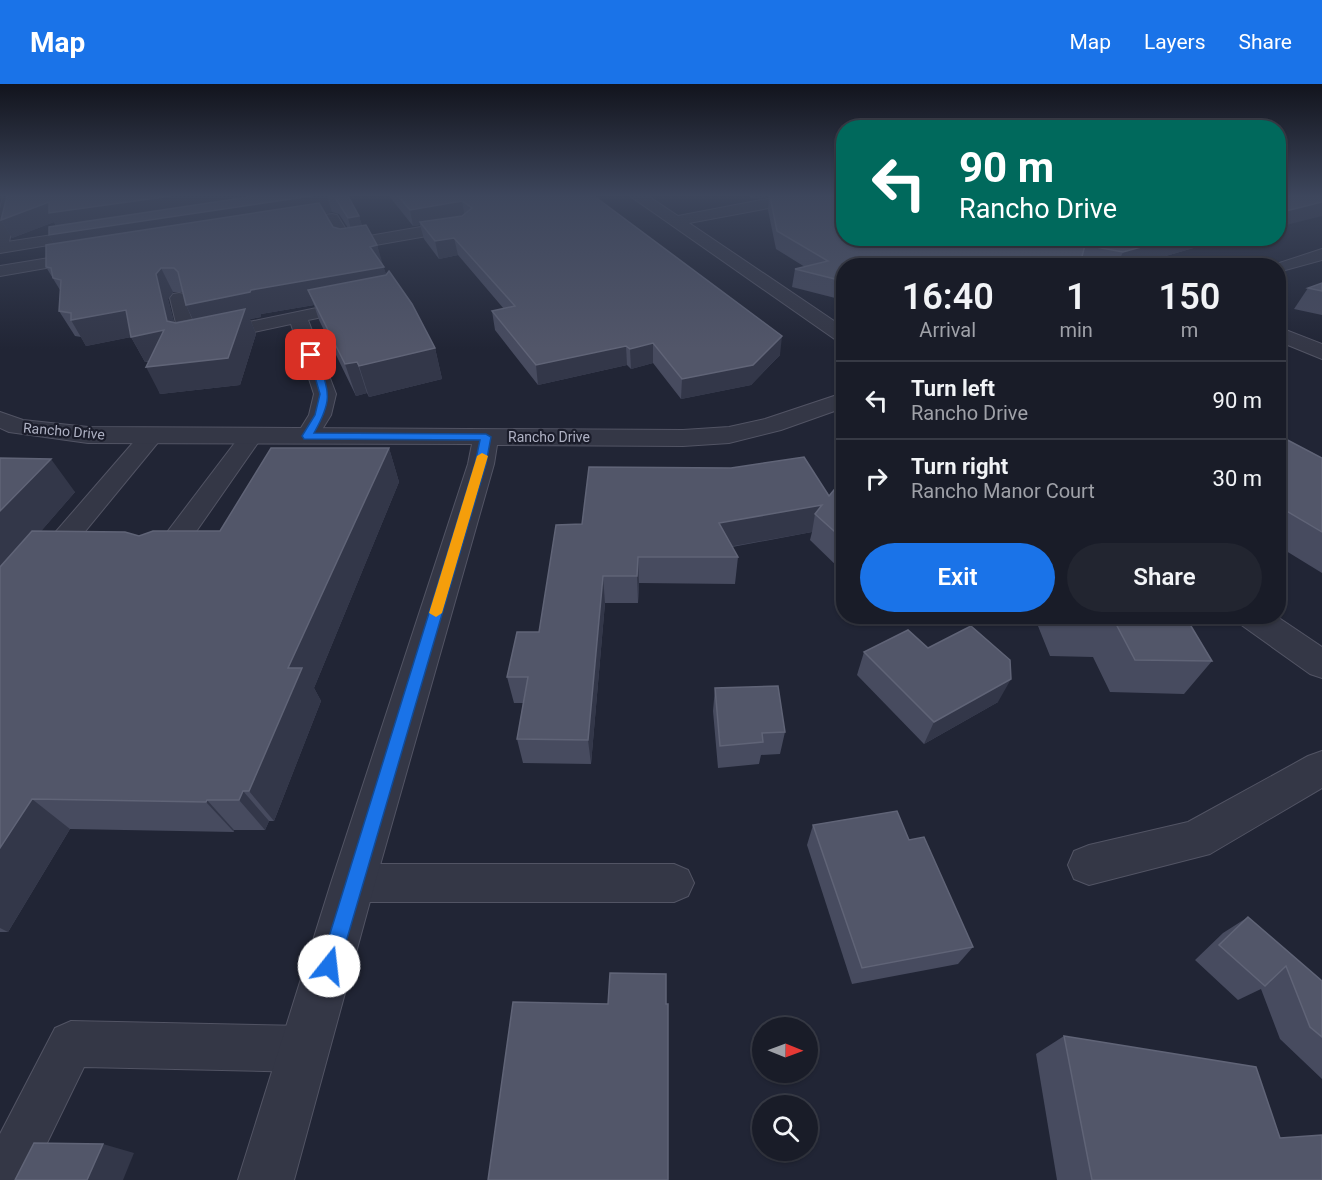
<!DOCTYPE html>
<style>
body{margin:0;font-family:Roboto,sans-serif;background:#222530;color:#f1f3f6;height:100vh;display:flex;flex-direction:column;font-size:22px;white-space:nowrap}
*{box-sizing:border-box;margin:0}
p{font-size:20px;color:#9fa1a8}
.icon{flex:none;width:33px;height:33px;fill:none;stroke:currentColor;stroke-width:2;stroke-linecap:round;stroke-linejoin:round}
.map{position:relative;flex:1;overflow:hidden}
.details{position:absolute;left:836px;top:174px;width:450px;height:366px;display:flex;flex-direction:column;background:#191c28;border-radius:24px;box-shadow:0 2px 4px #0004,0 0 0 2px #373a45}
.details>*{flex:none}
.guide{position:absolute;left:836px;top:36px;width:450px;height:126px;border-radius:24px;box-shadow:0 2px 4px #0004,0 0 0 2px #373a45;background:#00695c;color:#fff;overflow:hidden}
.needle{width:39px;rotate:91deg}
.fabs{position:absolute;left:752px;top:933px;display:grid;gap:12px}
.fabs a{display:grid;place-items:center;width:66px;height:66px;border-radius:50%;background:#191c28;box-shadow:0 2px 4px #0004,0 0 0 2px #373a45;font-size:30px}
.pin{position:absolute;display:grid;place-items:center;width:51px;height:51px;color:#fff;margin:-26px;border-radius:12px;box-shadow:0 3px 9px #0006}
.me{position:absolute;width:66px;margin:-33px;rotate:16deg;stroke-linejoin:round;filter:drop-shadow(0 0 4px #0008)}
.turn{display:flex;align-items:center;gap:21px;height:126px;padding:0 24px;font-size:27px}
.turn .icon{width:78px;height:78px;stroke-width:2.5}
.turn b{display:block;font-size:42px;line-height:51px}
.eta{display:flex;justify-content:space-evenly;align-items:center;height:102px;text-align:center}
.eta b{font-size:36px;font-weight:600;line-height:42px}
.primary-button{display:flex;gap:12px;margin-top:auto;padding:12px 24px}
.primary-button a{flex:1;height:69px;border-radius:36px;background:#1a73e8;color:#fff;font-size:24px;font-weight:600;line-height:69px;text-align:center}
.primary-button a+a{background:#222530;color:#f1f3f6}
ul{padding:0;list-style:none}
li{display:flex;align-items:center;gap:18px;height:78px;padding:0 24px;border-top:2px solid #373a45}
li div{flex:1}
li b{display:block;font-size:22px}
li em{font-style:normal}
header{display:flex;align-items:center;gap:36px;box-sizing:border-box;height:84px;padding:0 30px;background:#1a73e8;color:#fff}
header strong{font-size:28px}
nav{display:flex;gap:33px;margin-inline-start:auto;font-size:21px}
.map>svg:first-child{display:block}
</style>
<header>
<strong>Map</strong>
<nav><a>Map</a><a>Layers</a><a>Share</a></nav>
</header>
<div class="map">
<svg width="1322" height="1096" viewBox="0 0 1322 1096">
<rect width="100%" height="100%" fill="#212535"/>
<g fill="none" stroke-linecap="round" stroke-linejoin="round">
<defs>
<g id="lane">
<polygon points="332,130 337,131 352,155 461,136 469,141 461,146 347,166 341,164 327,139 287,146 279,141 287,136"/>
<polygon points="92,145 100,150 97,153 0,169 0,159"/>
<polygon points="86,168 92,170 94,173 92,176 0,192 0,182"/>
<polygon points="179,209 185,210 188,214 196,249 355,216 361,217 364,221 361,225 308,236 336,310 331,331 315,357 307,359 299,357 296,352 309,331 314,310 291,240 188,262 181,260 170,214 173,210"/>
<polygon points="152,344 160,346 163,351 160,356 10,539 0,542 0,512 144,346"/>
<polygon points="251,346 259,348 262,353 172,482 162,484 152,482 148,475 152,468 243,348"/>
<polygon points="353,780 674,780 688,786 694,799 688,812 674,818 353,818 339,812 333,799 339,786"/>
<polygon points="71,937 306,942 322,949 329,965 322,981 306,988 84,983 29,1096 0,1096 0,1050 55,944"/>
</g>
<g id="street">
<polygon points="3,112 19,112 9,158 6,162 0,163 0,125"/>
<polygon points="630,112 648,112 678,132 783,112 814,112 806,117 689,139 843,243 843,258 836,256"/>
<polygon points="1322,165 1322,176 1278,188 1278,182 1270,182"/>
<polygon points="1278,243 1322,260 1322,275 1278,257"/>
<polygon points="843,309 843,324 781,346 729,359 683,362 497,361 494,380 375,799 294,1096 238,1096 331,799 468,380 472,360 88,359 9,348 0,344 0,328 23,336 88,343 683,346 729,343 765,335"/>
<polygon points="1235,532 1276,532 1322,563 1322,594 1310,590 1240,540"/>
<polygon points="1322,667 1322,704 1210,770 1089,801 1074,795 1068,781 1074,767 1089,761 1188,738 1308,672"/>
</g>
</defs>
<use href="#lane" stroke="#525464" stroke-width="2"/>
<use href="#street" stroke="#525464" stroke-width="2"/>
<use href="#lane" fill="#343746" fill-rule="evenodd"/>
<use href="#street" fill="#343746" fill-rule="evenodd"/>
</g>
<g fill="#474b5f" fill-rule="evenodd">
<path d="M7,112H348L359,132L362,142L377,161L382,180L386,190L435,264L442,295L369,313L367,309L356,312L319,236L314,221L261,230V233L250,235L256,250L240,301L160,310L148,278H145L131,253L86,262L81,253L75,252L59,227L60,206L46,183L54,160L49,151L56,142L54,138L12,154L1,136ZM332,128L339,130L348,144L340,145L333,143L325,129ZM173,208H183L186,221L192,235L174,238L168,215Z"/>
<polygon points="389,112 594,112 780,271 751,301 681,315 653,279 631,285 627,281 538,301 495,246 492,227 504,225 458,171 439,175 424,155 420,141 413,142"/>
<polygon points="749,112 843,112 843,154 1228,154 1131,182 1092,182 1080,179 1079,182 843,182 843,216 792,203 795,185 805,183 776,165 768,126 769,112 755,115"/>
<polygon points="1322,199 1322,231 1294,225 1308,204"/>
<polygon points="1278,351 1322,374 1322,489 1278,462"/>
<polygon points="389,364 399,398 314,604 321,617 274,737 269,737 265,746 234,746 234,748 70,745 8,848 0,848 0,374 75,408 41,447 139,452 220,447"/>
<polygon points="843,395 843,488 810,456 812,448 732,463 738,473 735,500 639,499 638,519 605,519 591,680 523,679 517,655 523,619 514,619 507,593 539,548 582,440 829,412"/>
<polygon points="1034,532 1185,532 1212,577 1184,610 1110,608 1093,573 1050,572"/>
<polygon points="928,564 998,618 924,660 857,591 864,568"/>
<polygon points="715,604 785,648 780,670 761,671 759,680 718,684 713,627"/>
<polygon points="813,741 973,863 958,880 852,900 807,761"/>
<polygon points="1248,833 1322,897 1322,995 1280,955 1261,905 1238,916 1195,876 1223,849"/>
<polygon points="1064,952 1280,1054 1322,1096 1057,1096 1036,970"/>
</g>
<g fill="#333749">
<polygon points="171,112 297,112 60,148 54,138 12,154 1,136 49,118"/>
<polygon points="311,112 327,112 332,128 60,170 49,151"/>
<polygon points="755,112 772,112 755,115"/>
<polygon points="462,117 465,134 420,138 420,141 413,142 410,126"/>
<polygon points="1322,118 1322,132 1278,143 1278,129"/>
<polygon points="359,132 365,151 353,153 348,134"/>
<polygon points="454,154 458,171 439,175 435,157"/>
<polygon points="1174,154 1228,154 1131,182 1117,182 1123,168"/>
<polygon points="377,161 391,207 308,206 314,221 261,230 261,233 250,235 256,250 240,301 160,310 146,283 198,246 186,221 251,206 370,163"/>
<polygon points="161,184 173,208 168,215 180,262 167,237 156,190"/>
<polygon points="126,226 164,246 177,272 145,278 131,253 86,262 71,236"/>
<polygon points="782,252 780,271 751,301 681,315 682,295"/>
<polygon points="653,259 653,279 631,285 630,265"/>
<polygon points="626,262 627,281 538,301 536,281"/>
<polygon points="435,264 442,295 369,313 359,282"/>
<polygon points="357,278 367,309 356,312 345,280"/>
<polygon points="389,364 399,398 314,604 321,617 274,737 249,707 288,584"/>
<polygon points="51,375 75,408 17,475 0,509 0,427"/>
<polygon points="822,421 815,430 812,448 717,465 719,439"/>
<polygon points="638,473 639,499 638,519 637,492"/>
<polygon points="603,492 605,519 591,680 588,656"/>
<polygon points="1011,595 998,618 924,660 934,638"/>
<polygon points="243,707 269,737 265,746 239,716"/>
<polygon points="32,715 70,745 8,848 0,844 0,764"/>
<polygon points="207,716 234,746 234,748 206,718"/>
<polygon points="103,1060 134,1069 123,1096 87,1096"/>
</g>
<g fill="#525669" stroke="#606477" stroke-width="1.5">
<polygon points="7,112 171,112 49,129 49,118 1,136"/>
<polygon points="255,112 311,112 49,151 49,143"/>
<polygon points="334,112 348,112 359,132 348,134"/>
<polygon points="398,112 594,112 782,252 753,281 682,295 653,259 630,265 626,262 536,281 492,227 515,222 454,154 435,157 420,138 462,132 472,124 462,117 410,126"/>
<polygon points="770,112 843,112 843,154 1174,154 1123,168 1085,161 1080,180 1073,182 843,182 843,197 795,185 828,177 777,147"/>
<polygon points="1278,112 1322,112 1322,118 1278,129"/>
<polygon points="319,119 333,143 340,145 366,141 377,161 370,163 384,183 251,206 250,208 186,221 178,188 174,184 161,184 156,190 167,237 176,239 245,225 228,274 146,283 164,246 131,253 126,226 71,236 71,229 59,227 61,196 53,194 51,184 46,183 46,161"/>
<polygon points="389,187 412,220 435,264 359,282 357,278 345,280 308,206 386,191"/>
<polygon points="1322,199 1322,207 1308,204"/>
<polygon points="1278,351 1322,374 1322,448 1278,422"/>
<polygon points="271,364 389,364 288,584 302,584 249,707 243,707 239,716 207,716 206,718 32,715 0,764 0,483 32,447 125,448 139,452 153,447 220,447"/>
<polygon points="804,373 829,412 843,395 843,455 815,430 822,421 719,439 738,473 638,473 637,492 603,492 588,656 517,655 528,593 507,593 517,548 539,548 556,441 582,440 589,383 731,384"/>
<polygon points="0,374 51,375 0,427"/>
<polygon points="1067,532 1185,532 1212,577 1135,576 1116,540 1071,539"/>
<polygon points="971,542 1010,576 1011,595 934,638 864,568 908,546 928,564"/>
<polygon points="778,602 785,648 762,649 763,658 720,662 715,604"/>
<polygon points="897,727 909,756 924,753 973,863 862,884 813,741"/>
<polygon points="1248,833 1322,897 1322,953 1310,943 1286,882 1265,902 1219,861"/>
<polygon points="610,889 666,890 666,920 668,920 668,1096 488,1096 513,918 608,920"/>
<polygon points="1064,952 1256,983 1280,1054 1322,1051 1322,1096 1092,1096"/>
<polygon points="34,1059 103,1060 87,1096 15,1096"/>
</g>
<linearGradient id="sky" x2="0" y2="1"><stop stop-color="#12141d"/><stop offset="0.42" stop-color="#3d465c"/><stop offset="1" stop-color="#3d465c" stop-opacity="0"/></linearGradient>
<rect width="1322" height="265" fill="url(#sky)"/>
<path fill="#1a73e8" stroke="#114b97" stroke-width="1.5" d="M308,269L316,271C329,308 334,314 314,349L486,350L491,353L486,380L339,882L336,889L329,891L323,889L320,882L475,380L480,356L304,355L302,352L315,331L320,310Z"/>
<polygon fill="#f59e0b" points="482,369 488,372 442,529 436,533 429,529 477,372"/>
<g text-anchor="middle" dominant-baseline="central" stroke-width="4.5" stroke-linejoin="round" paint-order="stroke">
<g font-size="14" fill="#aeb1c3" stroke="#1a1c2a">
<text transform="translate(64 347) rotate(5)">Rancho Drive</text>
<text x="549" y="353">Rancho Drive</text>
</g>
</g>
</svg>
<div class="fabs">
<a><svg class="needle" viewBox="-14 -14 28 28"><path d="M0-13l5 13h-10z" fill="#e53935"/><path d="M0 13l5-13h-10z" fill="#9fa1a8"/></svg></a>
<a><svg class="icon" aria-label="search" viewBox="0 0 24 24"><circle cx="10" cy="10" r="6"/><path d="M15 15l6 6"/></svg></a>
</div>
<div class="pin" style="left:311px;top:271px;background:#d93025"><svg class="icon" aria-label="arrive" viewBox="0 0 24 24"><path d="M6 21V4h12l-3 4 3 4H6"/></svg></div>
<svg class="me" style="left:329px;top:882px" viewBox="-20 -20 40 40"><circle r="19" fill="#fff"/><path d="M0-13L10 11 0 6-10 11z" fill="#1a73e8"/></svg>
<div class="guide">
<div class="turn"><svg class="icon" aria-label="left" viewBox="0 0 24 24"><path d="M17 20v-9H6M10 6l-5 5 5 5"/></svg><div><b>90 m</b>Rancho Drive</div></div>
</div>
<section class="details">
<div class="eta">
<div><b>16:40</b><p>Arrival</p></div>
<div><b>1</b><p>min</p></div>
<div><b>150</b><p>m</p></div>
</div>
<ul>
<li><svg class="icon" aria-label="left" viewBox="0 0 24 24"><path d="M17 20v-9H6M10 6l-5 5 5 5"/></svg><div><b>Turn left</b><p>Rancho Drive</p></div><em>90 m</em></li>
<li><svg class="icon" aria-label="right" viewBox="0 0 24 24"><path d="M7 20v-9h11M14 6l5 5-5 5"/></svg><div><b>Turn right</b><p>Rancho Manor Court</p></div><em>30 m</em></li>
</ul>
<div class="primary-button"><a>Exit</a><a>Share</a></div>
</section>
</div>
